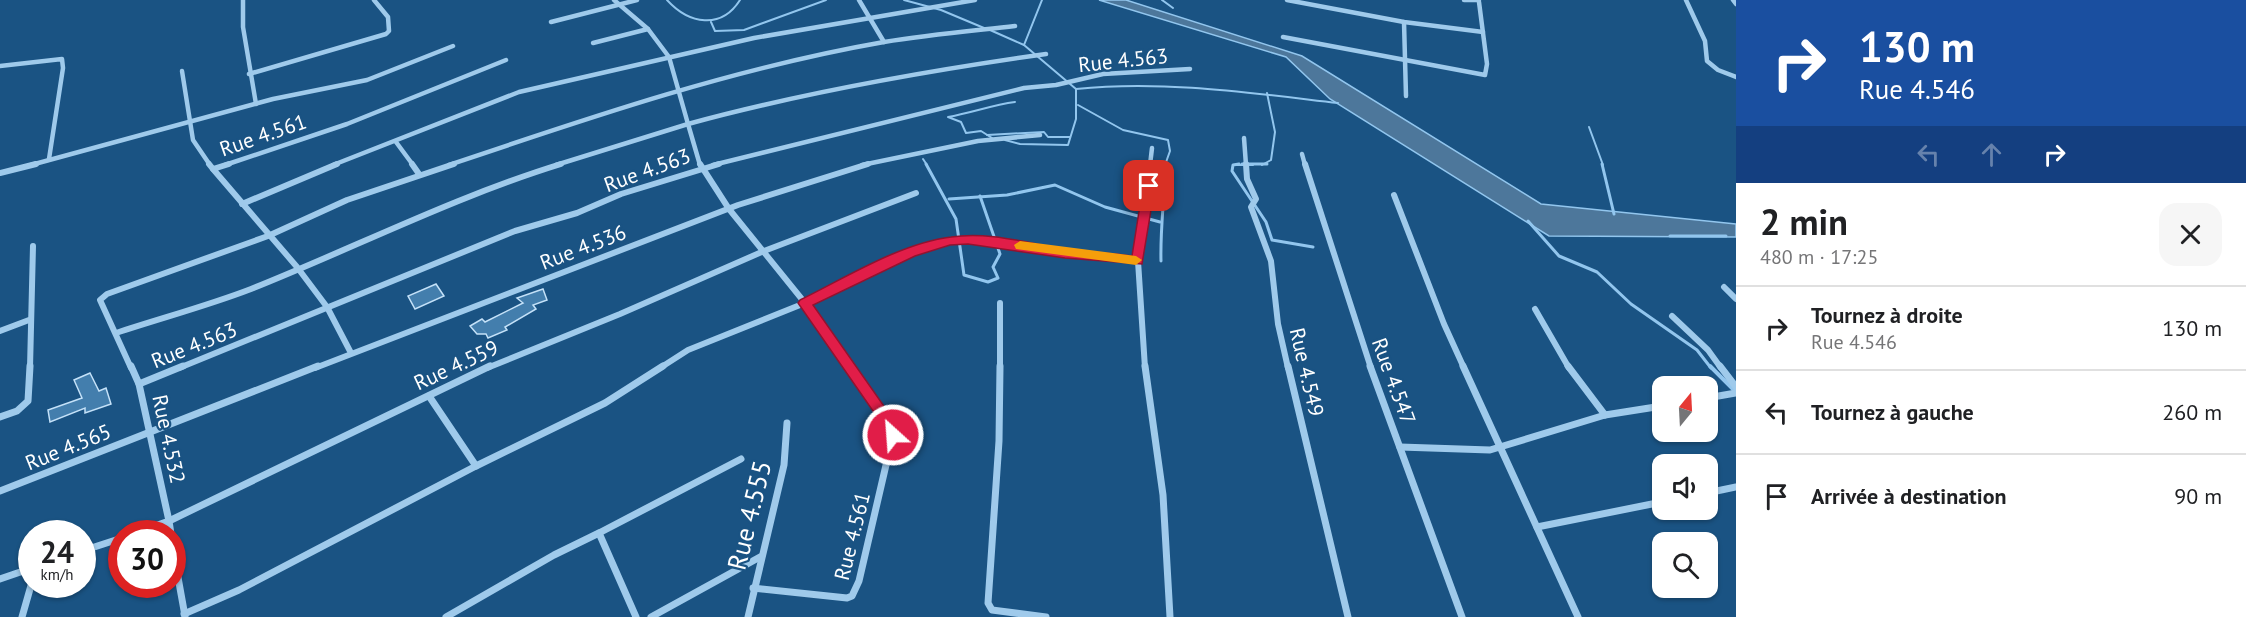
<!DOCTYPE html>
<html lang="fr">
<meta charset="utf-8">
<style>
body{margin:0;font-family:"PT Sans",sans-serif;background:#f6f6f6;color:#202124;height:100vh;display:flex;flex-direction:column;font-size:22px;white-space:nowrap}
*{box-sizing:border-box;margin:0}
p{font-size:20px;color:#757577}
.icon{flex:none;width:33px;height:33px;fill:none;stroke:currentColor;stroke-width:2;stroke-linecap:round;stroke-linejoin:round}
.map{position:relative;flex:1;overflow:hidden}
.sheet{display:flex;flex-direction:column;background:#fff;width:510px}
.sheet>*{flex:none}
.guide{background:#1a4fa0;color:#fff;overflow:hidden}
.needle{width:39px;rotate:18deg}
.buttons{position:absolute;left:1652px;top:376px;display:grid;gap:12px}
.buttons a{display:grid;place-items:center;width:66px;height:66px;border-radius:12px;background:#fff;box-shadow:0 2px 4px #0004;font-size:30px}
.speed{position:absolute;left:18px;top:520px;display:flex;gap:12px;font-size:30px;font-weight:700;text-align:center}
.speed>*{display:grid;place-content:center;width:78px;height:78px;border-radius:50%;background:#fff;box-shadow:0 2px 4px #0004;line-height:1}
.speed small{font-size:15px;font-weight:400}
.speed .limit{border:9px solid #d22;background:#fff;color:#111}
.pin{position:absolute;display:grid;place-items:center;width:51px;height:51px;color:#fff;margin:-26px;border-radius:12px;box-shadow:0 3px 9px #0006}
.me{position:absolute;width:66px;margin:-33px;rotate:334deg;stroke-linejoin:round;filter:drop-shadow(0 0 4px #0008)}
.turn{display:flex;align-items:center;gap:21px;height:126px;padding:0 24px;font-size:27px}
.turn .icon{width:78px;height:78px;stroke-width:2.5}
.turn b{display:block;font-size:42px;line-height:51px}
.lanes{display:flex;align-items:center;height:57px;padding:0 24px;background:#0003;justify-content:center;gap:30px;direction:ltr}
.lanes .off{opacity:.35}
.round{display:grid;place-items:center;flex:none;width:63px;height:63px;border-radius:18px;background:#f6f6f6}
.headline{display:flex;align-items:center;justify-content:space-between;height:102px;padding:0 24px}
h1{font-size:36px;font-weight:600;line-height:45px}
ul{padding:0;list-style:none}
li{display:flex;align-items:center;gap:18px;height:84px;padding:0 24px;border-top:2px solid #e0e0e0}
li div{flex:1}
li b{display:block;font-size:22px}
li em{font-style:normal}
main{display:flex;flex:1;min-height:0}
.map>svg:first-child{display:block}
</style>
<main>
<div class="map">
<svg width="1736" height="617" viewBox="0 0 1736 617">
<rect width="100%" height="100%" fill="#1a5383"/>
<polygon fill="#4d779b" stroke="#92c6ee" stroke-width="1.5" points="1099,0 1126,0 1302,56 1541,204 1736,224 1736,237 1549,236 1330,99 1286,57"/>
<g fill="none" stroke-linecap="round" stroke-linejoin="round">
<g stroke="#92c6ee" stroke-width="2">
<path d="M667,0C689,24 721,30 740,0"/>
<polyline points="904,0 941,10 984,28"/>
<polyline points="1162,0 1173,8"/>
<polyline points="711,22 715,31 744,30 826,0"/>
<path d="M990,30L1024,45L1076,89C1163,80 1251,93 1338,103"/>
<polyline points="1024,45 1042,0"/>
<polyline points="1078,105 1123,130 1168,140 1170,151 1165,165"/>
<polyline points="1589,127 1603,165"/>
<polyline points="987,135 1044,132 1048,137 1070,137"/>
<path d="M992,138L981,131L966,133L961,122L948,117C971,113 992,105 1015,102"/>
<polyline points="1005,140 1020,144 1068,145 1076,119 1076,89"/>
<polyline points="923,159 927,165"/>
<polyline points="1233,165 1253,165"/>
<polyline points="1262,165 1271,160 1275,132 1267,93"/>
</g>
<g stroke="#92c6ee" stroke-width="3">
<polyline points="926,164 956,219 964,275 988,282 998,278 993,267 1000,254 980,196"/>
<polyline points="1239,164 1233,165 1232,171 1266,222 1272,240 1313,247"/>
<polyline points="1242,164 1267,164"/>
<polyline points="1602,164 1614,214"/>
<polyline points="949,199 1007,195 1055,185 1105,207 1160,222"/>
<polyline points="1528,221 1559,256 1597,272 1631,304 1697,350 1711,368"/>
<polyline points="1670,236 1726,236"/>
<path d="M1161,261C1160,228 1165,196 1165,164"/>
</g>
<polyline stroke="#92c6ee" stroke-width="4" points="1710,366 1735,391"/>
</g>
<g fill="#437ead" stroke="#c4e1f8" stroke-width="1.5">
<polygon points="436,284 444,296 415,309 408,296"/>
<polygon points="543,289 547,300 533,305 536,309 505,327 507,330 488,338 486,334 477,334 470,326 482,319 485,322 523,303 517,298"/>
<polygon points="90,373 99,391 106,388 111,404 85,413 85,408 50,422 48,410 82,398 74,380"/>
</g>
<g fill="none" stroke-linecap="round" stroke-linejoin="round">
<g stroke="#9fcaeb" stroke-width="4.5">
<polyline points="243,0 243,27 256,104"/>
<polyline points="859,0 884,42"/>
<polyline points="1287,0 1404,22 1483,32"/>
<polyline points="1464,0 1479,0"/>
<polyline points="1686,0 1705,41 1707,61 1718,70 1736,77"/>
<polyline points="1733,0 1736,4"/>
<polyline points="551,22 637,0"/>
<polyline points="1404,22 1406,96"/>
<polyline points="1283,37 1485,75 1487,64 1479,2"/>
<polyline points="593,43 648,29"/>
<polyline points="0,66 62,59 63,68 49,159"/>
<polyline points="182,71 193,140 210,165"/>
<polyline points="249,74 386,34 389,31 388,17 374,0"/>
<polyline points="1244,138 1246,165"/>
<polyline points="396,142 413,165"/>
<polyline points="1302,154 1305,165"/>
<polyline points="31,165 273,99 367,80 453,46"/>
<polyline points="225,165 347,124 506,60"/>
<polyline points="333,165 519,92 754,38 975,0"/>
<path d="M449,165C591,117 735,68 884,42C927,35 971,31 1015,26"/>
<polyline points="556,165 688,124 669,57 648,29 614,0"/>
<path d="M700,165L688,124C805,92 926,71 1046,54"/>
<polyline points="713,165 1024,88 1056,85 1103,74 1190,69"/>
<polyline points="862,165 978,141 1040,135"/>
<polyline points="1150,165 1152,148"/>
</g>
<g stroke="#9fcaeb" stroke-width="6">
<polyline points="209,164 213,169"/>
<polyline points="229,164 213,169 297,267 327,307 351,353"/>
<polyline points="412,164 419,174"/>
<polyline points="700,164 729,209 805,303 897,258 952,241 994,242 1138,261"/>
<polyline points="1246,164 1247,179 1256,199 1251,207 1271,261 1278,324 1288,368"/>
<polyline points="1305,164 1371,368"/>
<polyline points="0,173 36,164"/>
<polyline points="1394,195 1444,324 1464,368"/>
<polyline points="242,204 337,164"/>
<polyline points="1724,287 1736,299"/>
<polyline points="1535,309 1569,368"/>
<polyline points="1672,316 1708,350 1721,368"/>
<polyline points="0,331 29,320"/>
<path d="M116,333C161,318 207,306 251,289C354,248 454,197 561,164"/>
<polyline points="30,368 33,246"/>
<polyline points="131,368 100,300 107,294 268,236 347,200 454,164"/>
<polyline points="179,368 515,231 577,213 621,194 719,164"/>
<polyline points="315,368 738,205 868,164"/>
<polyline points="487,368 620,314 764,251 916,193"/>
<polyline points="660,368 688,350 805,303 851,368"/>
<polyline points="1000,368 1000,303"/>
<polyline points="1145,368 1138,261 1150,164"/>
</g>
<g stroke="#9fcaeb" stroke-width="7">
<polyline points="131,366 139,384 169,521 132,534"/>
<polyline points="1000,366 999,441 988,603 992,610 1046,617"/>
<polyline points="1145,366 1163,495 1170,617"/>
<polyline points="1288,366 1348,617"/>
<polyline points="1370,366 1462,617"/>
<polyline points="1463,366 1578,617"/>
<polyline points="1568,366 1605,415"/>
<polyline points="1720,366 1736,387"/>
<polyline points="139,384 183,366"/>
<polyline points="429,396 476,466"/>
<polyline points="1707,398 1736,393"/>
<polyline points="0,417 17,411 28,401 30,366"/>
<polyline points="1400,447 1490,450 1605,415 1662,406"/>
<polyline points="0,491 318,366"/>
<polyline points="1707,493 1736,487"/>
<polyline points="1537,527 1662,502"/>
<polyline points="171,534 169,521 490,366"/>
<polyline points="172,544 185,616"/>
<polyline points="82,551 122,538"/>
<polyline points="0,579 32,568"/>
<polyline points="753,588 847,598 852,596 859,581 893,435 850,366"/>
<polyline points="184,614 239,590 476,466 605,403 663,366"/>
<polyline points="22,617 32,582"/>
<polyline points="446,617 554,555 599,533"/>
<polyline points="636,617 599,533 741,459"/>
<polyline points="651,617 760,557"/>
<polyline points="748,617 784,465 787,423"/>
</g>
</g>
<path fill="#e11d48" stroke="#92132f" stroke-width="1.5" d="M1149,182L1155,186L1142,264L1065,258L968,244L950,245L915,256L813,305L900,429L898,440H887L873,411L798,303L800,300C845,278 901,243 951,237C988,231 1027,243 1064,249C1086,252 1109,253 1132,256L1143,186Z"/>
<polygon fill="#f59e0b" points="1020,241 1136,256 1142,260 1136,265 1016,249 1014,245"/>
<g text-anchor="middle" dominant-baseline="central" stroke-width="4.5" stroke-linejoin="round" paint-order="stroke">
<g font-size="21" fill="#fff" stroke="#1a5383">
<text transform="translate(1123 60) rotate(-6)">Rue 4.563</text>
<text transform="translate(263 135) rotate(-19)">Rue 4.561</text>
<text transform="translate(647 170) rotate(-20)">Rue 4.563</text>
<text transform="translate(583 247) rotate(-21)">Rue 4.536</text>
<text transform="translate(194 345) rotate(-22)">Rue 4.563</text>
<text transform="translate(456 365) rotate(-25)">Rue 4.559</text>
<text transform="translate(1307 372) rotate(77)">Rue 4.549</text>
<text transform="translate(1394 381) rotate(70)">Rue 4.547</text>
<text transform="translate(169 439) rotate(78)">Rue 4.532</text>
<text transform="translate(68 447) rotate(-22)">Rue 4.565</text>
<text transform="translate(852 536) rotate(-76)">Rue 4.561</text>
</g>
<g font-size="26" fill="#fff" stroke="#1a5383">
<text transform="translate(749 515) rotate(-76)">Rue 4.555</text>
</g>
</g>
</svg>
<div class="buttons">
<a><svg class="needle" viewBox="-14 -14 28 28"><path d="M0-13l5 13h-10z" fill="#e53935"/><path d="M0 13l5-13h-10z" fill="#757577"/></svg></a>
<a><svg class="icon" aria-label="sound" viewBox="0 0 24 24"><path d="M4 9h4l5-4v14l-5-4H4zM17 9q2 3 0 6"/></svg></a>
<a><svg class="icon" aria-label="search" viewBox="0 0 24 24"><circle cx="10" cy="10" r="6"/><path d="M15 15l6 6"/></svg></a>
</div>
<div class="speed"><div>24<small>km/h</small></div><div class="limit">30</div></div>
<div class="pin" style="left:1149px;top:186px;background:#d93025"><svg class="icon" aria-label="arrive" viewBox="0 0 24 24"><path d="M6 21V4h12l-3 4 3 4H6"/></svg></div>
<svg class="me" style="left:893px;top:435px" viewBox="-20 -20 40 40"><circle r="17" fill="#e11d48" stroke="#fff" stroke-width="3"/><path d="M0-11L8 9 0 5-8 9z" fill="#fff"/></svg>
</div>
<section class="sheet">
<div class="guide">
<div class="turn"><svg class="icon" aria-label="right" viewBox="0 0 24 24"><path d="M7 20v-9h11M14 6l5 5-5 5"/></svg><div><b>130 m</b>Rue 4.546</div></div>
<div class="lanes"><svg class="icon off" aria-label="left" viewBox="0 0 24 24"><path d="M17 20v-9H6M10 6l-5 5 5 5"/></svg><svg class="icon off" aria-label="ahead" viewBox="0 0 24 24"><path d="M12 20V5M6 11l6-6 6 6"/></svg><svg class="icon" aria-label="right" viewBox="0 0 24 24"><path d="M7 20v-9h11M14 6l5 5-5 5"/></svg></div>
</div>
<div class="headline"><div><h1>2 min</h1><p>480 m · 17:25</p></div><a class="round"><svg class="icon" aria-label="close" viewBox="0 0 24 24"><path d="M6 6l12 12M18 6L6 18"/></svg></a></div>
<ul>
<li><svg class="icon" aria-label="right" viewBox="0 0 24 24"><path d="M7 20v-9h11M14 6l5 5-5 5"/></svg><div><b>Tournez à droite</b><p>Rue 4.546</p></div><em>130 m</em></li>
<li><svg class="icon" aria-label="left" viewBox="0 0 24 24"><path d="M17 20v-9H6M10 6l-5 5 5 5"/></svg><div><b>Tournez à gauche</b></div><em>260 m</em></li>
<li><svg class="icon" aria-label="arrive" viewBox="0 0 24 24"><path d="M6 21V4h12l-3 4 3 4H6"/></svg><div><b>Arrivée à destination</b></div><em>90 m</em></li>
</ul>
</section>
</main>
